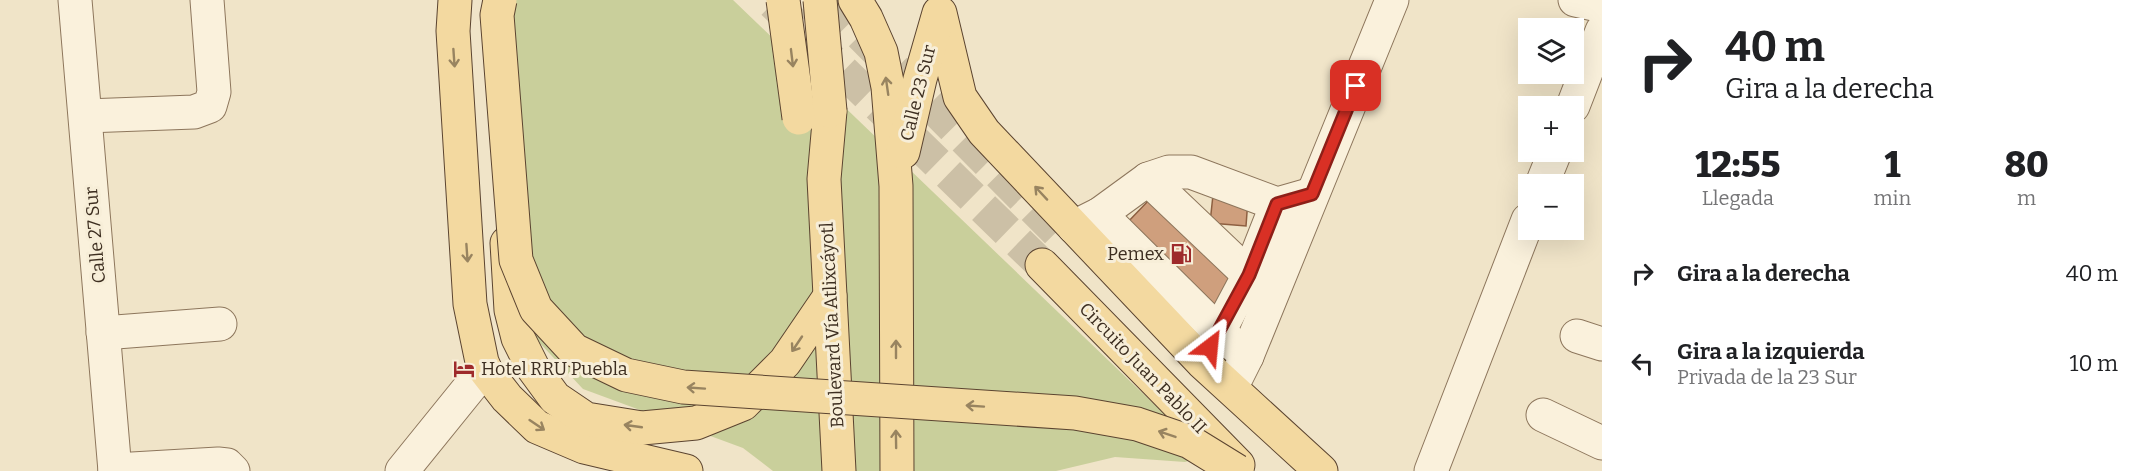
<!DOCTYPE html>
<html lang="es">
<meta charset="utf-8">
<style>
body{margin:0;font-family:Bitter,serif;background:#f2f2f2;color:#202124;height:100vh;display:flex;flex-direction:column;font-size:22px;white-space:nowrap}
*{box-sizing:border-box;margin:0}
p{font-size:20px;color:#757577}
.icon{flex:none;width:33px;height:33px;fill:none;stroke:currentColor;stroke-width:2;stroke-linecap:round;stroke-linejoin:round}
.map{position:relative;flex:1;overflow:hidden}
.side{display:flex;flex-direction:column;background:#fff;width:540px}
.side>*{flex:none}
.top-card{background:#fff;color:#202124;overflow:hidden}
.fabs{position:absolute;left:1518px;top:18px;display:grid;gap:12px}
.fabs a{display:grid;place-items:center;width:66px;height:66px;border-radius:0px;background:#fff;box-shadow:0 6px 24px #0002;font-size:30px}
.pin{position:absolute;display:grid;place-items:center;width:51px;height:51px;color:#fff;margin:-26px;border-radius:12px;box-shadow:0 3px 9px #0006}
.me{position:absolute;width:66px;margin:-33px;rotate:29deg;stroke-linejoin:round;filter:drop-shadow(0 0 4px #0008)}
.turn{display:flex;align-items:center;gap:21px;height:126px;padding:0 24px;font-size:27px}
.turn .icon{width:78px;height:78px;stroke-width:2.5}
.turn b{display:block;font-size:42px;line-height:51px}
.eta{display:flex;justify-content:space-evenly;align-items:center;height:102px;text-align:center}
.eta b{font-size:36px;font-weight:800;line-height:42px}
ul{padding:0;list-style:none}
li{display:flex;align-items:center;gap:18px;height:90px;padding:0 24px}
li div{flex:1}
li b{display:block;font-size:22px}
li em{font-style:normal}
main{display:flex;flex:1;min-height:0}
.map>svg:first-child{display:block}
</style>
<main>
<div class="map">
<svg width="1602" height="471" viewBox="0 0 1602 471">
<rect width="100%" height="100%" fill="#f0e4c8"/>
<polygon fill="#c9cf9b" points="486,0 733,0 1207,455 1185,462 1115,457 1056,471 773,471 743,448 583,389 506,307"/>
<g fill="#cf9f7d" stroke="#8d5f41" stroke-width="1.5">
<polygon points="1213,195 1248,199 1246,226 1210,223"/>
<polygon points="1149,200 1236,284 1212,307 1126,224"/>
</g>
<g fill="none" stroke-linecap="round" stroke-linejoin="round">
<g stroke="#ccc0a6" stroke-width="33" stroke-dasharray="33 16" stroke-linecap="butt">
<polyline points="826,0 1065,240"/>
<polyline points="773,3 1042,265"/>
</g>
<defs>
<g id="minor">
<polyline points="75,0 115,471"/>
<polyline points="1575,0 1602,6"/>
<polyline points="1573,106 1602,31"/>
<polyline points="86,116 194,112 210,106 214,92 207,0"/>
<polyline points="1148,179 1249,275"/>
<polyline points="1542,184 1555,152"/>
<polyline points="1100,214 1219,332 1247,356"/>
<polyline points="1074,227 1100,214 1148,179 1169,172 1191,172 1277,204 1312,194"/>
<polyline points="103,333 220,324"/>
<polyline points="1577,336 1602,344"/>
<polyline points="1209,350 1249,275 1277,204"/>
<polyline points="1231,388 1247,356 1392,0"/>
<polyline points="1543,415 1602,443"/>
<polyline points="115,470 218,464 227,465 233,471"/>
<polyline points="402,471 474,382 486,371"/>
<polyline points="1431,471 1528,220"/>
</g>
<g id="major">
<polyline points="455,0 453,31 470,304 482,362 486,371 507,398 537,427 584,447 686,471"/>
<polyline points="855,0 866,18 881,52 888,87 896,186 897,471"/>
<polyline points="940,13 960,97 984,132 1202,362 1321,471"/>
<polyline points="830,111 824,179 839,471"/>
<polyline points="903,152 920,79 939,13"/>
<polyline points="507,243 511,310 518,338 533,368 555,398 586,419 642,428 696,423 743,404 785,362 830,296"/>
<polyline points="1042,265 1238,465"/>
</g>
</defs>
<use href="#minor" stroke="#8d765c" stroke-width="35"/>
<use href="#major" stroke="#5b4430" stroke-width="35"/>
<use href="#minor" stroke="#faf1dc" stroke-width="33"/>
<use href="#major" stroke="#f3d9a0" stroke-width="33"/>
<defs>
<g id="major-bridge">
<polyline points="500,0 497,15 516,260 536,309 574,350 626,375 683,387 1075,413 1137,424 1190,442 1237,471"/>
<polyline points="783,0 799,118"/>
<polyline points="820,0 830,111"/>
</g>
</defs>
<use href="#major-bridge" stroke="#5b4430" stroke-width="35" stroke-linecap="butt"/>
<use href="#major-bridge" stroke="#f3d9a0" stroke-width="33"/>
</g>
<defs><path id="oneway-shaft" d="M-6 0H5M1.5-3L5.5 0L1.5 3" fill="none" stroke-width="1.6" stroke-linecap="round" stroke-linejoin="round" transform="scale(1.5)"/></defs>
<g stroke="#988460">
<use href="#oneway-shaft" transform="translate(454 58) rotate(86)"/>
<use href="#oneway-shaft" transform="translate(792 58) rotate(83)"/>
<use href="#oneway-shaft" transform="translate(887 86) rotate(-98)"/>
<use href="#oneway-shaft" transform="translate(1041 193) rotate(-133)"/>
<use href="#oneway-shaft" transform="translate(467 253) rotate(86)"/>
<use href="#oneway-shaft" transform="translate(797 344) rotate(124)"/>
<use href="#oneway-shaft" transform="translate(896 349) rotate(-90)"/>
<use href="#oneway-shaft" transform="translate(696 388) rotate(-176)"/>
<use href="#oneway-shaft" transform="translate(975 406) rotate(-176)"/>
<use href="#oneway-shaft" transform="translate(537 425) rotate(34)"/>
<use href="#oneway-shaft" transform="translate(633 426) rotate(-172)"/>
<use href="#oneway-shaft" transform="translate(1167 434) rotate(-161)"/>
<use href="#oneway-shaft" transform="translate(896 439) rotate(-91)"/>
</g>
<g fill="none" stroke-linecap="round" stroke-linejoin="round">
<defs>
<polyline id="route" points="1210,347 1249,275 1277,204 1312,194 1356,86"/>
</defs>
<use href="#route" stroke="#8d1f18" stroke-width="15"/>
<use href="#route" stroke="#d93025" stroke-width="10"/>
</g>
<defs>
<symbol id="fuel-bare" viewBox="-9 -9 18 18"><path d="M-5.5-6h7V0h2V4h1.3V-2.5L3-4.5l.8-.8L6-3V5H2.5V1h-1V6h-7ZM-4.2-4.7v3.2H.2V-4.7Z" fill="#9e2a2b" stroke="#f7eed8" stroke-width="2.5" paint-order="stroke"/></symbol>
<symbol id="hotel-bare" viewBox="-9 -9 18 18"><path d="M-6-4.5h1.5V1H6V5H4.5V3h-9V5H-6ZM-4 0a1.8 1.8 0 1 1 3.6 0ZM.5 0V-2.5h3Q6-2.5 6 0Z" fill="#9e2a2b" stroke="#f7eed8" stroke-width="2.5" paint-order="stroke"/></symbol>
</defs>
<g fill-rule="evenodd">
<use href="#fuel-bare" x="1166" y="239" width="30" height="30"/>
<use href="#hotel-bare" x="449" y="354" width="30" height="30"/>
</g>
<g text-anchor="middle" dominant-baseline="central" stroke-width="6" stroke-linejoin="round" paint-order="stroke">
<g font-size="18" fill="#3d2e20" stroke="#f7eed8">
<text transform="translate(918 93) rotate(-76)">Calle 23 Sur</text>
<text transform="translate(95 235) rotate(-95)">Calle 27 Sur</text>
<text transform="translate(832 325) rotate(-93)">Boulevard Vía Atlixcáyotl</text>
<text transform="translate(1143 368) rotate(46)">Circuito Juan Pablo II</text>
</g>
<g font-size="18" fill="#3d2e20" stroke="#f7eed8" text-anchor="end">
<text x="1164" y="254">Pemex</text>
<text x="481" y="369" text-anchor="start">Hotel RRU Puebla</text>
</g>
</g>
</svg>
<div class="fabs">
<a><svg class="icon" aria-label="layers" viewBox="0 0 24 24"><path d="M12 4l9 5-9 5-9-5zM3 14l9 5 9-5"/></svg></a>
<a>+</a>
<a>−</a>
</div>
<div class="pin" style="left:1356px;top:86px;background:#d93025"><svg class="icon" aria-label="arrive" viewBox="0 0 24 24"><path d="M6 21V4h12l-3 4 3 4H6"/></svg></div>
<svg class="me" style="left:1210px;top:347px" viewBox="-20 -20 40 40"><path d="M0-17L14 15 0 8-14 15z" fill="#d93025" stroke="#fff" stroke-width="4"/></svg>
</div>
<section class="side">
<div class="top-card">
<div class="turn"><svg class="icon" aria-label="right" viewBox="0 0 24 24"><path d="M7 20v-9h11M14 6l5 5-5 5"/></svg><div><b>40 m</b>Gira a la derecha</div></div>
</div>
<div class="eta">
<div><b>12:55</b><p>Llegada</p></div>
<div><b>1</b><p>min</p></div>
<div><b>80</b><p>m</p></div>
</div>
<ul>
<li><svg class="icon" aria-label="right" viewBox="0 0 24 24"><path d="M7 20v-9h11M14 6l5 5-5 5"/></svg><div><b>Gira a la derecha</b></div><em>40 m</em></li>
<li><svg class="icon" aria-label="left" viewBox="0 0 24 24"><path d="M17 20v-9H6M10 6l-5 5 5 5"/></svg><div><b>Gira a la izquierda</b><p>Privada de la 23 Sur</p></div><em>10 m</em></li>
</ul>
</section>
</main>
